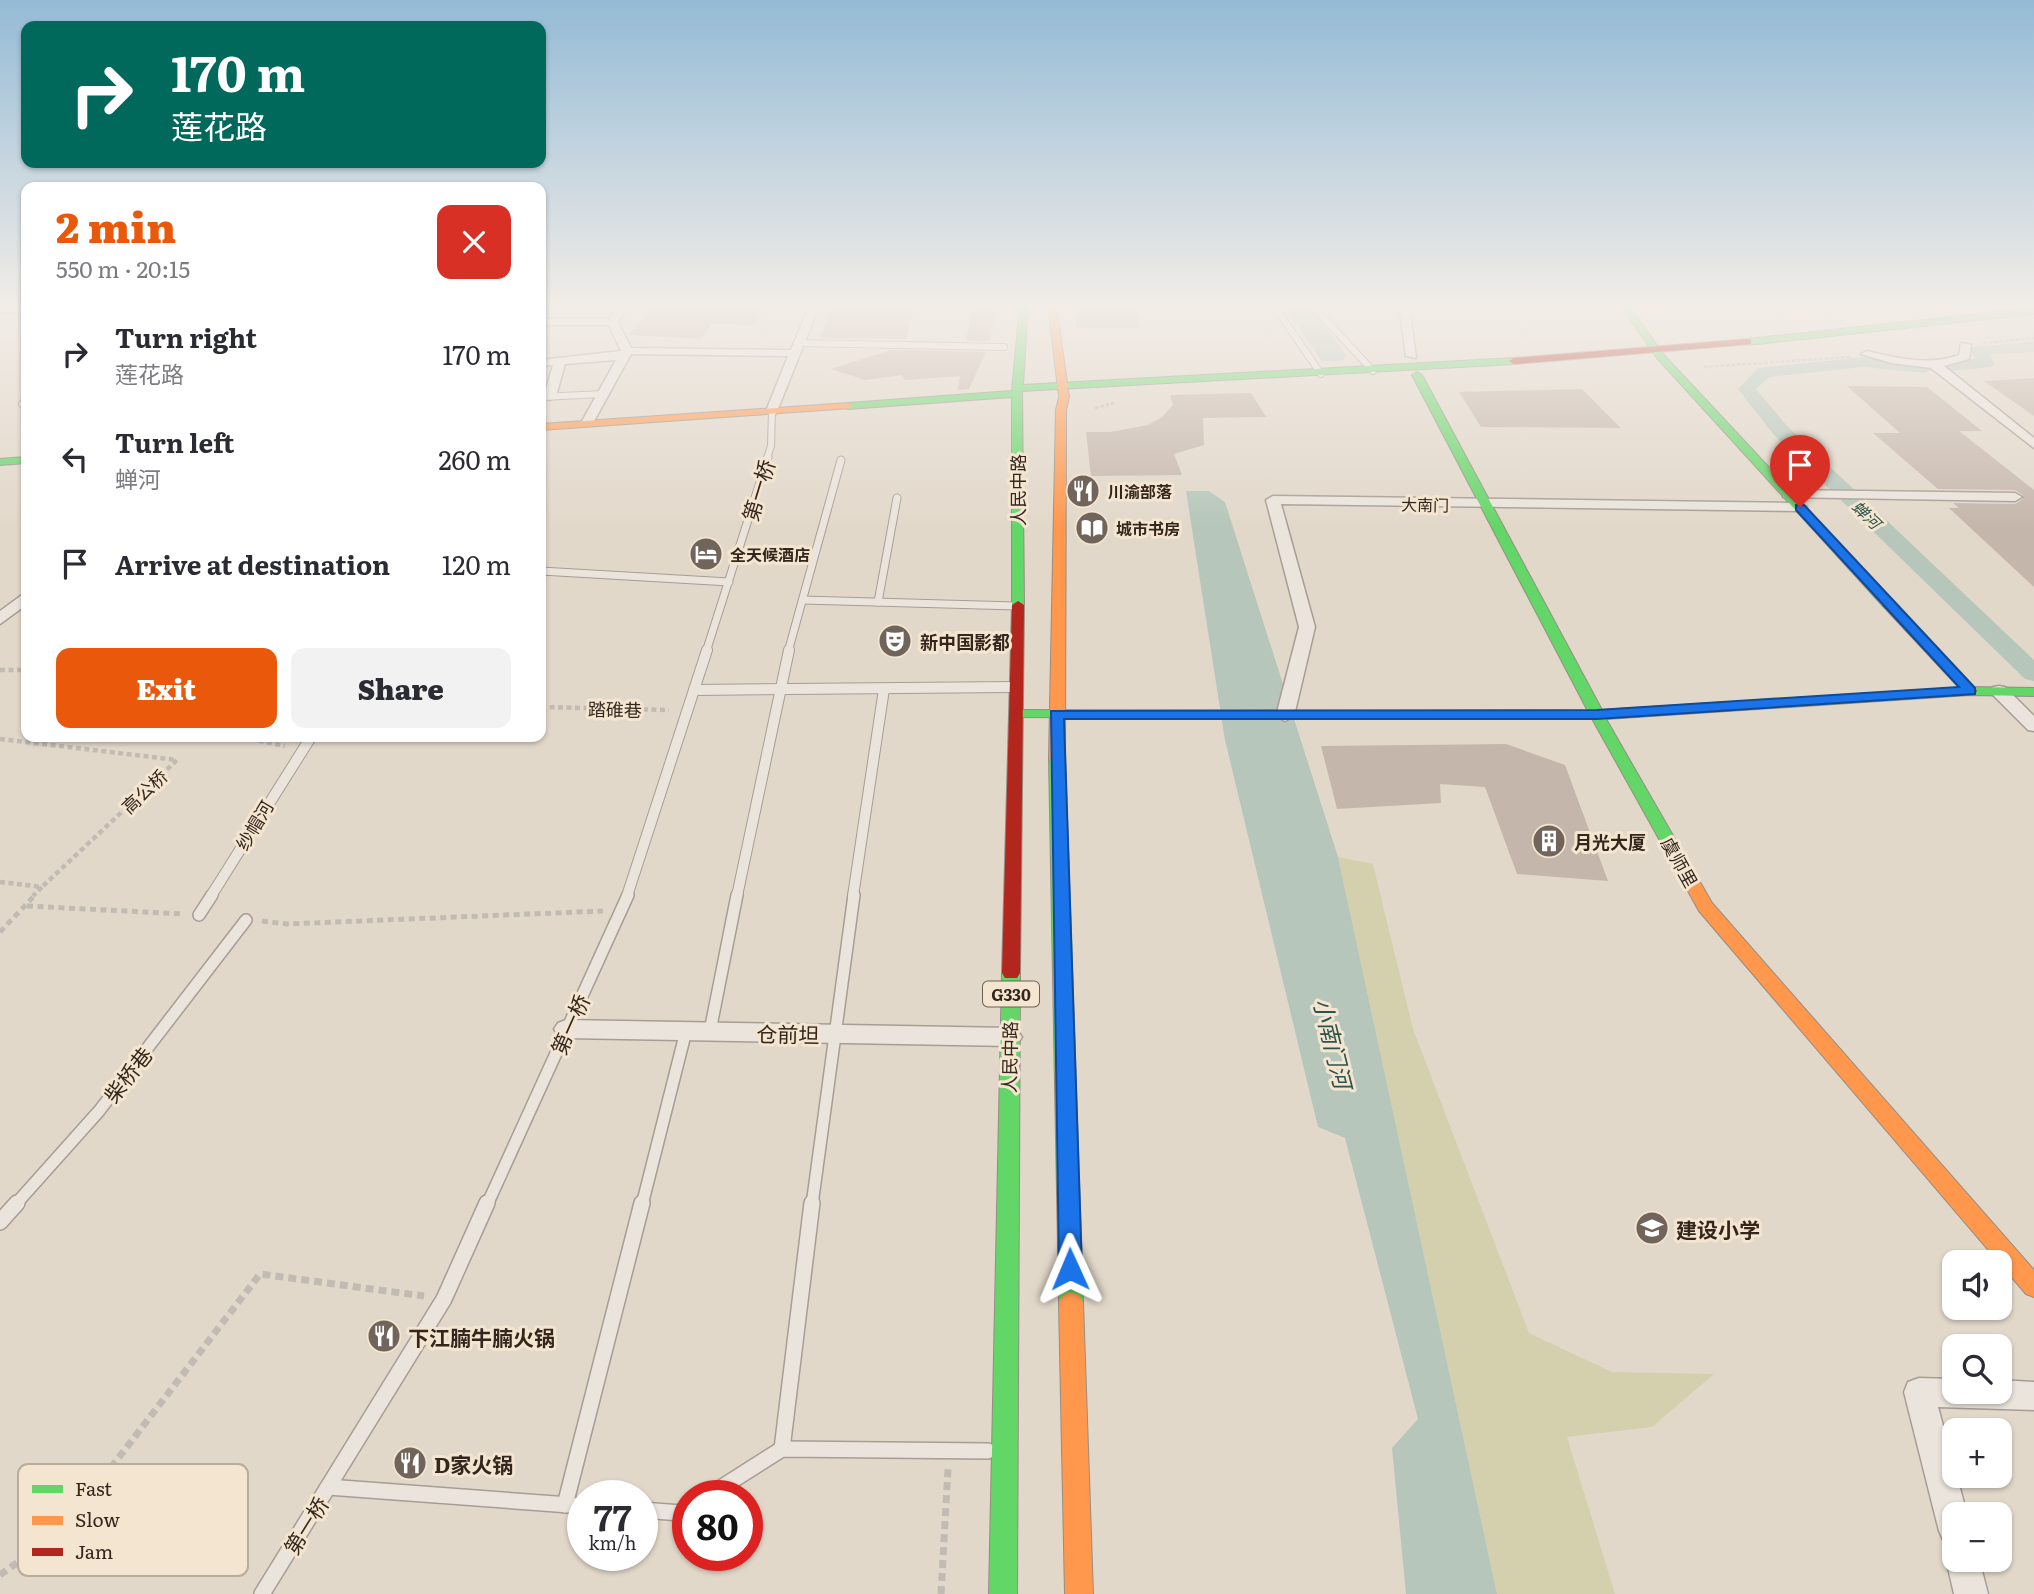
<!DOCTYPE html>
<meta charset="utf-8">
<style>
body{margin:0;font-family:Literata,"Noto Sans SC",serif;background:#f2f2f3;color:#2b2b33;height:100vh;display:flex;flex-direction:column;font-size:26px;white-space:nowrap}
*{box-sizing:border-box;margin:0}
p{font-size:23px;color:#7c7c81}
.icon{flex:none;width:38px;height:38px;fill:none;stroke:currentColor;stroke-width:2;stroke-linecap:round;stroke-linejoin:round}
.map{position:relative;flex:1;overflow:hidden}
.panel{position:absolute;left:21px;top:182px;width:525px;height:560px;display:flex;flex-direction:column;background:#fff;border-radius:14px;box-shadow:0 2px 5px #0004}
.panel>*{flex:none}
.guide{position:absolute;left:21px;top:21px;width:525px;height:147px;border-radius:14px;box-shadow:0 2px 5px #0004;background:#00695c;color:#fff;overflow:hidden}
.fabs{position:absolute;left:1942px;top:1250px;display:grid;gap:14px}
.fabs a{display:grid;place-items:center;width:70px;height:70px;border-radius:14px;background:#fff;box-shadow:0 2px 5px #0004;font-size:35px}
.speed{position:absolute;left:567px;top:1480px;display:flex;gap:14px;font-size:35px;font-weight:700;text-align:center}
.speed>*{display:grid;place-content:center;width:91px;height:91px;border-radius:50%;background:#fff;box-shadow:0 2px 5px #0004;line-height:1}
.speed small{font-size:18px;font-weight:400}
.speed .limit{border:10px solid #d22;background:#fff;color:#111}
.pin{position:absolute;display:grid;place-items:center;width:60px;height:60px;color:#fff;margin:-72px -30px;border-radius:50% 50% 50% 0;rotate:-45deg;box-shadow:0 0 7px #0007}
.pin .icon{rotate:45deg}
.me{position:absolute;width:77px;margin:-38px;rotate:359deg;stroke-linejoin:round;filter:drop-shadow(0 0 5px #0008)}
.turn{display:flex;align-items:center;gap:24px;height:147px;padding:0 35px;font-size:32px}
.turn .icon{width:91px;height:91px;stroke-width:2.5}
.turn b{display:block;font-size:49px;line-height:60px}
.round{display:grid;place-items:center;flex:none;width:74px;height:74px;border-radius:14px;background:#f2f2f3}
.headline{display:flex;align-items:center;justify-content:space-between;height:119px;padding:0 35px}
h1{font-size:42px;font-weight:800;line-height:52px;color:#ea580c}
.cta{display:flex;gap:14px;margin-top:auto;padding:14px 35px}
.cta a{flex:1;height:80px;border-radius:14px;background:#ea580c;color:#fff;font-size:28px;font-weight:800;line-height:80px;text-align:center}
.cta a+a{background:#f2f2f3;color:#2b2b33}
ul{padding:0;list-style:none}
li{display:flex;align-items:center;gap:21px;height:105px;padding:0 35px}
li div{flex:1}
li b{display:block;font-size:26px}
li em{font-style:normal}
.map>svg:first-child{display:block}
</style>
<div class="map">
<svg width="2034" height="1594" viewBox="0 0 2034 1594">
<rect width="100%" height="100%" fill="#e2d8ca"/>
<polygon fill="#d4d0ad" points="1338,857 1373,864 1413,1029 1529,1333 1612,1372 1714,1374 1652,1427 1567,1437 1615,1594 1497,1594"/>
<polygon fill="#b6c6ba" points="1186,491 1209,491 1225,502 1338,857 1497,1594 1406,1594 1392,1448 1418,1419 1345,1138 1318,1127 1225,740"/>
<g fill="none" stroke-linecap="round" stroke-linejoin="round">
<g fill="#b6c6ba" fill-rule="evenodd">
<polygon points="2034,342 2034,352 1990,354 1994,363 1992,367 1950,371 1942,366 1950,361 1975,359 1971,350 1973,347"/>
<polygon points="1863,357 1925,363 1933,368 1925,373 1863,367 1769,377 1756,389 1788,427 2034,660 2034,681 2025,679 1774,435 1738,389 1758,368"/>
</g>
<polygon fill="#b6c6ba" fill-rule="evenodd" points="1282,304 1308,304 1346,355 1342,361 1322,361"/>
</g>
<g fill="#c5b6ab">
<polygon points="656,304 769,304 753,325 712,324 700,339 628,335"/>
<polygon points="1076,304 1137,304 1139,328 1076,328"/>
<polygon points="833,305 855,306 915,307 906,339 819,338"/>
<polygon points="972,308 995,309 990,341 966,341"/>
<polygon points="891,350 986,352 969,389 958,390 960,376 905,380 902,375 865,380 831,369"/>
<polygon points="2034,378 2034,416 1984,381"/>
<polygon points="1847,386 1927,387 1982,431 1959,431 2034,490 2034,587 1949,508 1959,508 1953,503 2015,504 2023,499 2023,495 2015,490 1938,489 1873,433 1900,433"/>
<polygon points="1582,389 1621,428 1481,427 1459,392"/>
<polygon points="1251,393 1266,417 1203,418 1204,445 1174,454 1182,475 1091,476 1086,432 1110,432 1148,425 1162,417 1173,405 1170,395"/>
<polygon points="1506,744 1565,765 1608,881 1517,874 1485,787 1440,784 1441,803 1337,809 1321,746"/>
</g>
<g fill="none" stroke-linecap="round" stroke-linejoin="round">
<defs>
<g id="lane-far4">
<polyline points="1273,304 1321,374"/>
<polyline points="1311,304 1373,371"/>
<polyline points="799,343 1004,347"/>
<polyline points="541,397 604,394"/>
<polyline points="26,399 22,404 26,404"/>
<polyline points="767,458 771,446 772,411"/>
</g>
<g id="lane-far3">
<polyline points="541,571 729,582"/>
<polyline points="803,600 1016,606"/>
<polyline points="878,602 897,498"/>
<polyline points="706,652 768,457"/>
<polyline points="788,652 841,460"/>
</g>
<g id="lane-far2">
<polyline points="694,690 1012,687"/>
<polyline points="211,896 311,737"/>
<polyline points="627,896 707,650"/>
<polyline points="737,896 789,650"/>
<polyline points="853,896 884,689"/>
</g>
<g id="lane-far1">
<polyline points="199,915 212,895"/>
<polyline points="710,1031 737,895"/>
<polyline points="15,1205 99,1111 246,920"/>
<polyline points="487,1205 628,895"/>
<polyline points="642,1205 686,1031"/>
<polyline points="812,1205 854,895"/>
</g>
<g id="lane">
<polyline points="0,1222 17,1203"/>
<polyline points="782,1449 812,1203"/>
<polyline points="328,1487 583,1506"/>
<polyline points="708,1496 782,1449 988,1451"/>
<polyline points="565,1505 642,1203"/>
<polyline points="642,1510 681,1513 688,1509"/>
<polyline points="262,1594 444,1299 487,1203"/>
</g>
<g id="street">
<polygon points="619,304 630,304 618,322 631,348 791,350 810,304 820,304 776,414 766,411 788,356 631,354 593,423 583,426 581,423 616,360 565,364 556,396 550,400 544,396 553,365 541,366 541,360 621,351 609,325 541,325 541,319 610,319"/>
<polygon points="1399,304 1409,304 1416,358 1406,356"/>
<rect x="0" y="306" width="26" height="6"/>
<path d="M1961,343L1971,345L1969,359L1944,366L2034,438V448L1931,368L1891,363L1861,354L1867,351C1897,358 1929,366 1959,355Z"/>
<polygon points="1788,490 2015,493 2022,497 2015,501 1783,497 1783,491"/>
<polygon points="1273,496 1800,503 1807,507 1800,511 1281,504 1315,627 1294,716 1285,721 1276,716 1299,627 1266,500"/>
<polygon points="26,592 26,605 0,624 0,611"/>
<polygon points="1999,686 2005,687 2034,716 2034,731 2028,730 1993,695 1990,691 1993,687"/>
<polygon points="566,1020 1010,1028 1018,1031 1022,1037 1018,1043 1010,1046 566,1038 558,1035 554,1029 558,1023"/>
<polygon points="1919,1378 1955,1379 1955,1391 2000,1391 2000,1380 2034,1382 2034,1410 1938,1407 1967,1514 1955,1514 1955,1559 1979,1559 1988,1594 1954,1594 1946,1559 1953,1546 1944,1542 1939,1531 1904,1392 1908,1382"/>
</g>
<g id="fast">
<polygon points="1020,304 1028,304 1023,385 1514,358 1519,361 1514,364 1022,391 1024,605 1018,609 1012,605 1012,397 848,409 843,406 848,403 1012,391"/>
<polygon points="1619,304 1628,304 1663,354 1893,600 1893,606 1883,606 1657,358"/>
<polygon points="2034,308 2034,314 1748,345 1743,342 1748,339"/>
<polygon points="1417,372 1422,375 1602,710 1970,687 2034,688 2034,696 1970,695 1606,719 1687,860 1679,865 1673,864 1590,715 1412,375"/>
<polygon points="26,457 26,463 0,465 0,459"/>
<polygon points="1018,710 1334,711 1341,715 1334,719 1013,717 1011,714"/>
<polygon points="1057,753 1065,758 1083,1302 1079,1309 1071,1312 1063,1309 1059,1302 1049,758"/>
<polygon points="1011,966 1017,968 1020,973 1017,1594 989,1594 1002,973 1005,968"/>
</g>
<g id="slow">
<polygon points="1048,304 1056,304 1069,397 1066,410 1065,758 1057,763 1049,758 1056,410 1059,397"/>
<polygon points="848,403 852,404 852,408 541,430 541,424"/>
<polygon points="1334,711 1598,711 1605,715 1598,719 1329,718 1327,715"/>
<polygon points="1679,855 1685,856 1712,903 2034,1270 2034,1297 2026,1294 1699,911 1671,860"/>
<polygon points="1071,1292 1079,1295 1083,1302 1093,1594 1065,1594 1059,1302 1063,1295"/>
</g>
<g id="jam">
<polygon points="1748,339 1751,340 1751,344 1514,364 1509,361 1514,358"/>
<polygon points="1888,599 1893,600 1975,688 1977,691 1975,694 1965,694 1883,606 1882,603"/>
<polygon points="1018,601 1024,605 1020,973 1017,978 1005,978 1002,973 1012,605"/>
</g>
</defs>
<use href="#lane-far4" stroke="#a79d94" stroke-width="8"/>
<use href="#lane-far3" stroke="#a79d94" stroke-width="9"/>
<use href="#lane-far2" stroke="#a79d94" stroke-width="12"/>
<use href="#lane-far1" stroke="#a79d94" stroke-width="14"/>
<use href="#lane" stroke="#a79d94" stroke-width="18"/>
<use href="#street" stroke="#a79d94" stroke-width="3"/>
<use href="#fast" stroke="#968d84" stroke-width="2"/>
<use href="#slow" stroke="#968d84" stroke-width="2"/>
<use href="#jam" stroke="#968d84" stroke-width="2"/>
<g stroke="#c2bbb3" stroke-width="2.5" stroke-dasharray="3.5 2" stroke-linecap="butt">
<polyline points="1810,304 1828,313"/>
<polyline points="1983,343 2034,338"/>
<polyline points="1704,367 1850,357"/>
<polyline points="1095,408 1114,403"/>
</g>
<g stroke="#c2bbb3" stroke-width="4.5" stroke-dasharray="5 3.5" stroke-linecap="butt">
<polyline points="0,670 26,670"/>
<polyline points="541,707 669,710"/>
<polyline points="242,737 285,746"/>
<polyline points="0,739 177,760 42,887"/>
<polyline points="0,882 42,887 33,896"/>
</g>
<g stroke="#c2bbb3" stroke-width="5" stroke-dasharray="6 4.5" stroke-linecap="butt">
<polyline points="27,906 184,914"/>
<polyline points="262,921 287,924 603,911"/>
<polyline points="0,932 35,895"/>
</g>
<g stroke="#c2bbb3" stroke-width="7" stroke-dasharray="8 5" stroke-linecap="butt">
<polyline points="0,1575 63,1530 260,1274 424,1296"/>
<polyline points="941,1594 948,1469"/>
</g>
<use href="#lane-far4" stroke="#eae4dc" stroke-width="6"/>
<use href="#lane-far3" stroke="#eae4dc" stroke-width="7"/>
<use href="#lane-far2" stroke="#eae4dc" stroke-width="10"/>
<use href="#lane-far1" stroke="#eae4dc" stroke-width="11"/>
<use href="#lane" stroke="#eae4dc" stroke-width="15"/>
<use href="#street" fill="#eae4dc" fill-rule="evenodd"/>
<use href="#fast" fill="#63d668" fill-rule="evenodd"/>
<use href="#slow" fill="#ff974d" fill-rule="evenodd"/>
<use href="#jam" fill="#b3261e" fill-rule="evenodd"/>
</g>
<linearGradient id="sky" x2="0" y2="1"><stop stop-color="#94bbd6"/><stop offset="0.58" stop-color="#f2ede7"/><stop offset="1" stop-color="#f2ede7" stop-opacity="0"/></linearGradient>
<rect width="2034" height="528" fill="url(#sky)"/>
<polygon fill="#1a73e8" stroke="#114b97" stroke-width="2" points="1796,505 1804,505 1975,688 1975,694 1597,719 1064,719 1082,1269 1079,1276 1070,1279 1062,1276 1059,1269 1051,711 1597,710 1959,687 1796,510"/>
<defs>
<symbol id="restaurant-disc" viewBox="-11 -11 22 22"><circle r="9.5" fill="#71645a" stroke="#f3e5cf"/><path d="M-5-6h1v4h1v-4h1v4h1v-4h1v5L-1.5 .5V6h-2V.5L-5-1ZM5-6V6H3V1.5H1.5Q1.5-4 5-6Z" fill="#fff"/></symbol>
<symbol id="library-disc" viewBox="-11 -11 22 22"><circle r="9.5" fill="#71645a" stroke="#f3e5cf"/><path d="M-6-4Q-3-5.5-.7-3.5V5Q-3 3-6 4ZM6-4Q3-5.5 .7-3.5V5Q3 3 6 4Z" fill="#fff"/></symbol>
<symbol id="hotel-disc" viewBox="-11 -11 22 22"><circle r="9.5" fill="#71645a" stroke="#f3e5cf"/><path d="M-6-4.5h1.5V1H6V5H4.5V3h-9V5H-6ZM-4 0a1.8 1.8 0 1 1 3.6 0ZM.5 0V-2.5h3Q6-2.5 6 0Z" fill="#fff"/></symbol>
<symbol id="theatre-disc" viewBox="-11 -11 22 22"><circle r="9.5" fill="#71645a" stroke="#f3e5cf"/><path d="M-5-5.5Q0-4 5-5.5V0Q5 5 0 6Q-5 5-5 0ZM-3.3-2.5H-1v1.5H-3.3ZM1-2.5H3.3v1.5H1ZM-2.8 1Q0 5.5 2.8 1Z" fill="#fff"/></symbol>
<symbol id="building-disc" viewBox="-11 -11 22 22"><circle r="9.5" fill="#71645a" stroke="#f3e5cf"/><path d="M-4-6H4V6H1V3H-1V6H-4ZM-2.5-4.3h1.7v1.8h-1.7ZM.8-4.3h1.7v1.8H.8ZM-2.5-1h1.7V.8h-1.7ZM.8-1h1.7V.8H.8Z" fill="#fff"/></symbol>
<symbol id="school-disc" viewBox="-11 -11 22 22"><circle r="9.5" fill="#71645a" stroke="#f3e5cf"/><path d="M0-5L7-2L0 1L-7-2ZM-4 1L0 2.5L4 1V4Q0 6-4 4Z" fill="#fff"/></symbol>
</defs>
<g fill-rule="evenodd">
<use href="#restaurant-disc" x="1064" y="472" width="38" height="38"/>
<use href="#library-disc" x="1073" y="509" width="38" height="38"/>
<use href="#hotel-disc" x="687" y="535" width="38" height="38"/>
<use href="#theatre-disc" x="876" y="622" width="38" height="38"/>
<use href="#building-disc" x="1530" y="822" width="38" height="38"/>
<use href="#school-disc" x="1633" y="1209" width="38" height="38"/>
<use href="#restaurant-disc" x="365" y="1317" width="38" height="38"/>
<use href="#restaurant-disc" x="391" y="1444" width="38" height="38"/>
</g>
<g text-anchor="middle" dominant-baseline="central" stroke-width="6" stroke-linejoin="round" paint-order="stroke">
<g font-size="16" font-weight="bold" fill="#34261d" stroke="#f3e5cf" text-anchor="start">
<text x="1108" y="491">川渝部落</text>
<text x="1116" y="528">城市书房</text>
<text x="730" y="554">全天候酒店</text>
</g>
<g font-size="16" fill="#34261d" stroke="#f3e5cf">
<text transform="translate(1425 504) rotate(1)">大南门</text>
</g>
<g font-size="16" font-style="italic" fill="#2d534d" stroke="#f3e5cf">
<text transform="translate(1867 514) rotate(44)">蝉河</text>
</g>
<rect fill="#f3e5cf" stroke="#6d5f52" stroke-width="2" x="983" y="981.5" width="56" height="25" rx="5"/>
<g font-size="16" font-weight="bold" fill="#34261d">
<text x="1011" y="994">G330</text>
</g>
<g font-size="18" fill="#34261d" stroke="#f3e5cf">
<text transform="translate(1017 490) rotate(-90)">人民中路</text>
<text transform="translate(615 709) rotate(1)">踏碓巷</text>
<text transform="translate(144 791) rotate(-43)">高公桥</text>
<text transform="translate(254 825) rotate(-59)">纱帽河</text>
<text transform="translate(1680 862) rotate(61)">虞师里</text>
<text transform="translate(1009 1057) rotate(-89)">人民中路</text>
</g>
<g font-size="18" font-weight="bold" fill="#34261d" stroke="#f3e5cf" text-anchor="start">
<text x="920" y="641">新中国影都</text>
<text x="1574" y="841">月光大厦</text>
</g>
<g font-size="21" fill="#34261d" stroke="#f3e5cf">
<text transform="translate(757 490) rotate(-73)">第一桥</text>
<text transform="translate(569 1024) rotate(-66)">第一桥</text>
<text transform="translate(788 1033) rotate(1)">仓前坦</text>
<text transform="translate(127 1074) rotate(-52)">柴桥巷</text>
<text transform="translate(305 1525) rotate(-58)">第一桥</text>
</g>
<g font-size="21" font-weight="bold" fill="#34261d" stroke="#f3e5cf" text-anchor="start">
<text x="1676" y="1228">建设小学</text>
<text x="408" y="1336">下江腩牛腩火锅</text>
<text x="434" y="1463">D家火锅</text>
</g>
<g font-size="23" font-style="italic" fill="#2d534d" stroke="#f3e5cf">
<text transform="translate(1334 1043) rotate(76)">小南门河</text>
</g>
</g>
<rect x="18" y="1464" width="230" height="112" rx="10" fill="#f3e5cf" stroke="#baac9a" stroke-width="2"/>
<rect x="32" y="1485" width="31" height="8" fill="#63d668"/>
<rect x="32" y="1516" width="31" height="9" fill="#ff974d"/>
<rect x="32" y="1548" width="31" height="8" fill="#b3261e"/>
<g font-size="19" fill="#34261d">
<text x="75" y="1496">Fast</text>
<text x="75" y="1527">Slow</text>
<text x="75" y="1559">Jam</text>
</g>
</svg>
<div class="fabs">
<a><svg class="icon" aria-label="sound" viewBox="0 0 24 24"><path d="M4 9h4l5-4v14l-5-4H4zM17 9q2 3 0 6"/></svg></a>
<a><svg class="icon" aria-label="search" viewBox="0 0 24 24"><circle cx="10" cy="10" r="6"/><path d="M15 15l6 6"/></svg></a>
<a>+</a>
<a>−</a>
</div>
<div class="speed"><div>77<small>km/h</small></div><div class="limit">80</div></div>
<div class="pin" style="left:1800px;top:507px;background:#d93025"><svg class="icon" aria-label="arrive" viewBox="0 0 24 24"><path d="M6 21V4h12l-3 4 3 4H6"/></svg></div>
<svg class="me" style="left:1070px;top:1269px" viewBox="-20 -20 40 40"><path d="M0-17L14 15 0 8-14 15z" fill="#1a73e8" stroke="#fff" stroke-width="4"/></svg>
<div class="guide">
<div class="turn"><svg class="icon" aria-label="right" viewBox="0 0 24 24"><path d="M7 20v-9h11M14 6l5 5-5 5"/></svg><div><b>170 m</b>莲花路</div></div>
</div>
<section class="panel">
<div class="headline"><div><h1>2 min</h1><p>550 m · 20:15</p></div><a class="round" style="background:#d93025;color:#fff"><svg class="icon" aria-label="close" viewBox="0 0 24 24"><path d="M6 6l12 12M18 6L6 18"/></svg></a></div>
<ul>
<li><svg class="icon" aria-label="right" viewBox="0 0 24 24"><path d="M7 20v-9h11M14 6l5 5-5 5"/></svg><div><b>Turn right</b><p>莲花路</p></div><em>170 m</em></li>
<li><svg class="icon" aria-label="left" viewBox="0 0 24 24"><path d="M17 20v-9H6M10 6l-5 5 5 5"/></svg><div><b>Turn left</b><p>蝉河</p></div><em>260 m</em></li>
<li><svg class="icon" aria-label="arrive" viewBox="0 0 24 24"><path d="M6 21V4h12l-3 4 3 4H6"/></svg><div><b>Arrive at destination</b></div><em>120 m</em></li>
</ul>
<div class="cta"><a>Exit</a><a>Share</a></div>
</section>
</div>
